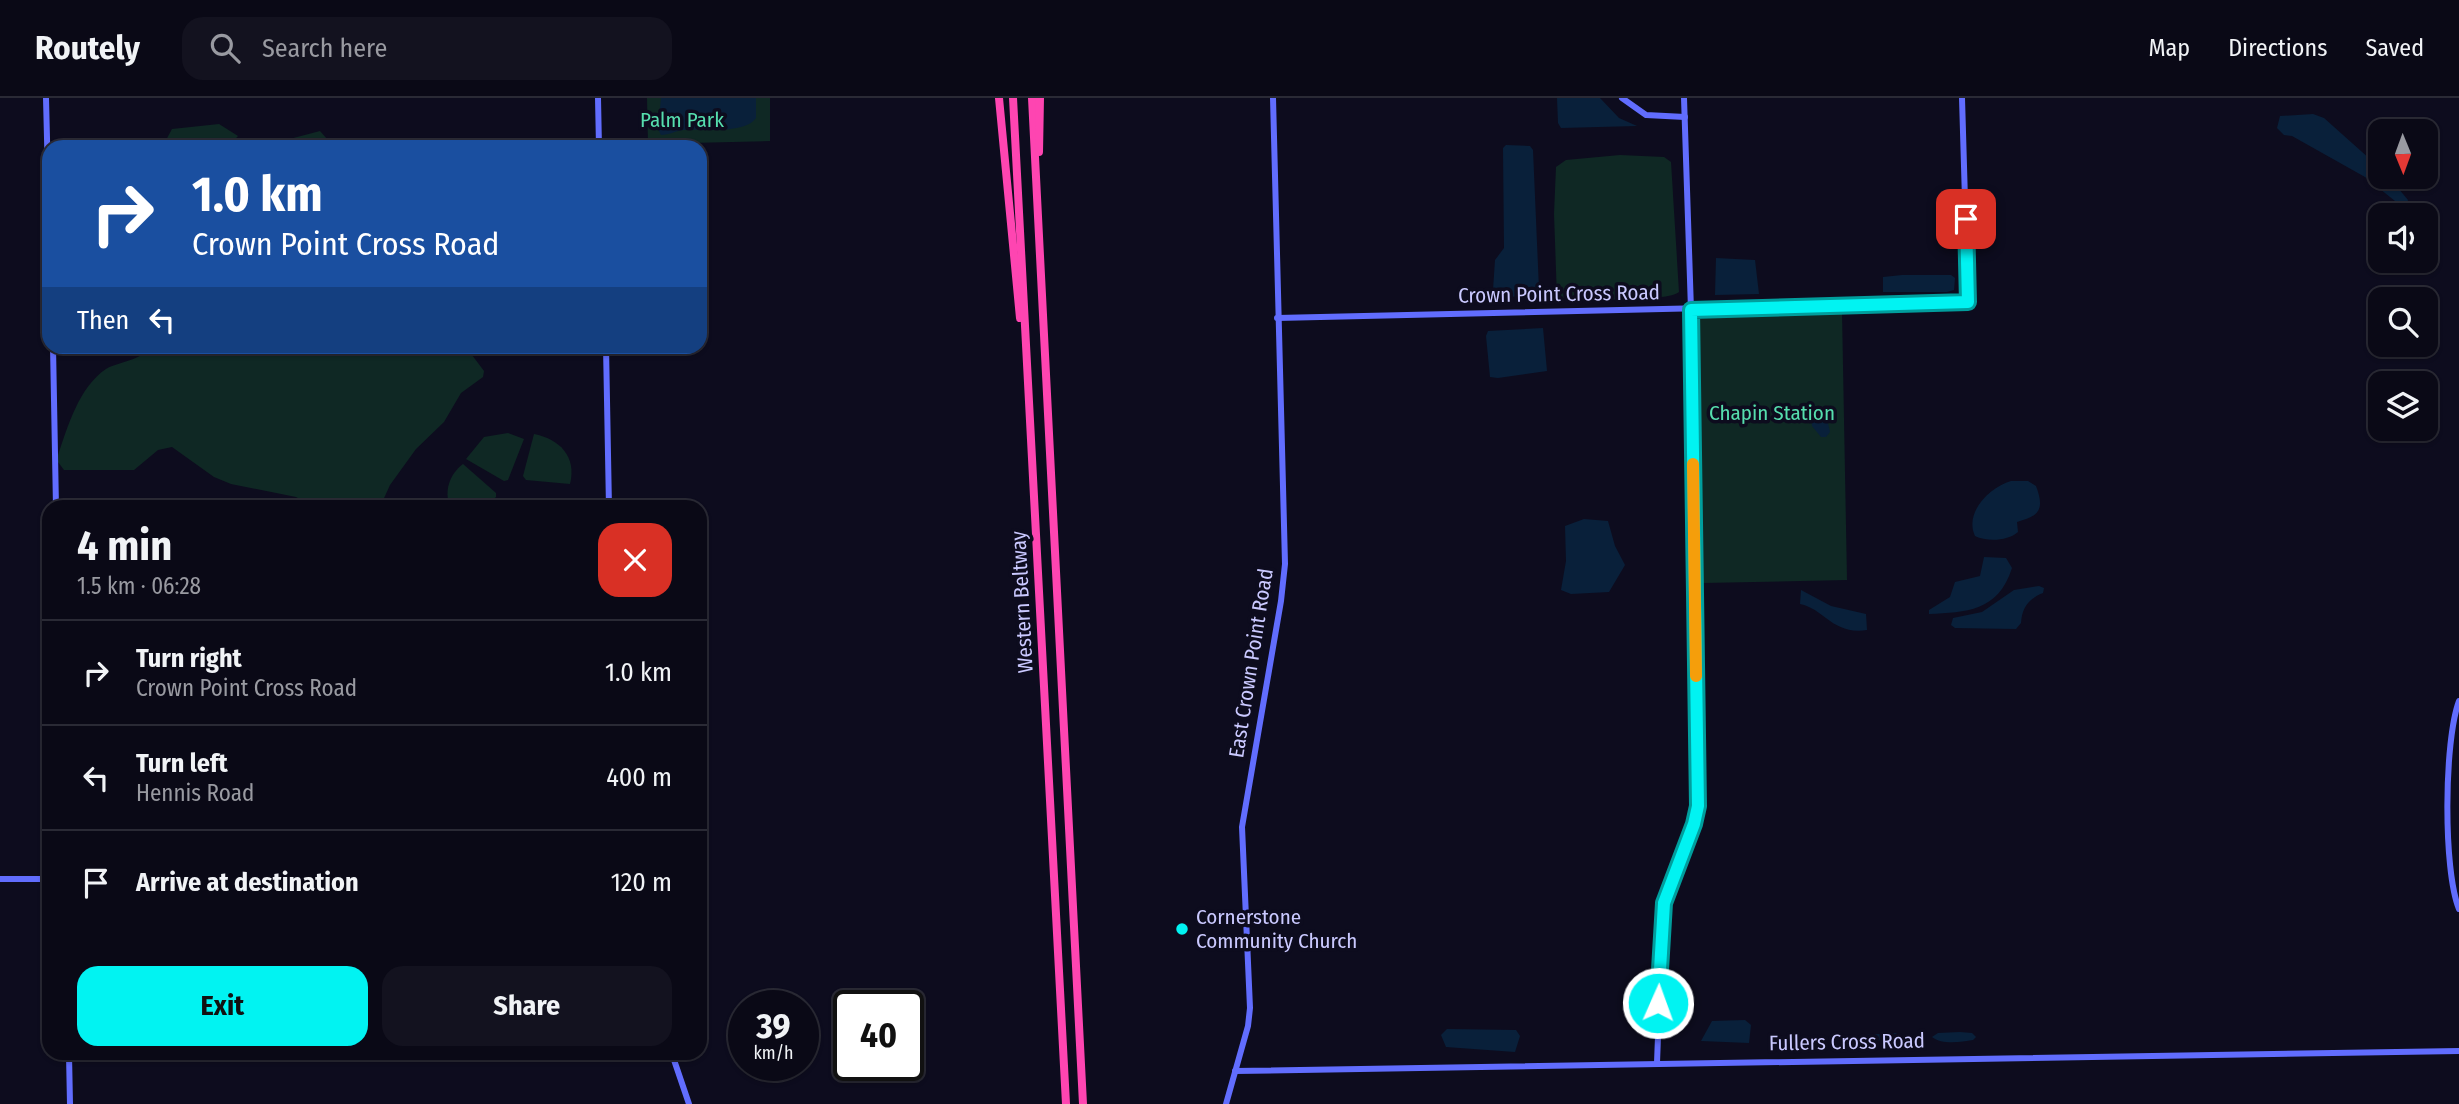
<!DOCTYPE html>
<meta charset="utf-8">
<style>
body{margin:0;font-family:"Fira Sans Condensed",sans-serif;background:#13121f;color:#f1f3f6;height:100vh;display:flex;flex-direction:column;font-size:26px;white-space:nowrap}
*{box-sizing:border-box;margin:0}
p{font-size:23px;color:#999aa1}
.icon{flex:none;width:38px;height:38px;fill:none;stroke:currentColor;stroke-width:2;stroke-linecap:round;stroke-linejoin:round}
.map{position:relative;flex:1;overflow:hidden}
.sheet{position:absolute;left:42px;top:402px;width:665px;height:560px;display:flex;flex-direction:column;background:#0a0916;border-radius:21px;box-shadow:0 2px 5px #0004,0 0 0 2px #2a2a35}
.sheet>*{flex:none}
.banner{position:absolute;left:42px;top:42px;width:665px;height:214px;border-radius:21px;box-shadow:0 2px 5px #0004,0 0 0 2px #2a2a35;background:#1a4fa0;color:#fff;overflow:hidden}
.needle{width:46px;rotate:179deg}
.fabs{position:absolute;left:2368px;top:21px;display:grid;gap:14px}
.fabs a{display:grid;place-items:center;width:70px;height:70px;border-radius:14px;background:#0a0916;box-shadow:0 2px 5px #0004,0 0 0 2px #2a2a35;font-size:35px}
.speed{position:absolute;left:728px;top:892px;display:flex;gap:14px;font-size:35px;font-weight:700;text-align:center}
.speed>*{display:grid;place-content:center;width:91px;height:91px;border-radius:50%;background:#0a0916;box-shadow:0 2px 5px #0004,0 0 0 2px #2a2a35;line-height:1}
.speed small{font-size:18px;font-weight:400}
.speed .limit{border:4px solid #111;border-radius:10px;background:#fff;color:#111}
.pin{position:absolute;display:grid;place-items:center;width:60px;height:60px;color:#fff;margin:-30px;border-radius:14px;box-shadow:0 4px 10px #0006}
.me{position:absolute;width:77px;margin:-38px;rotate:2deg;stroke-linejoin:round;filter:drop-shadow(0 0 5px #0008)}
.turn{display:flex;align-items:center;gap:24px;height:147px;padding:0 35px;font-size:32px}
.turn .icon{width:91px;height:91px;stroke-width:2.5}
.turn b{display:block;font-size:49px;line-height:60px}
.then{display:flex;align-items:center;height:66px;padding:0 35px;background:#0003;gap:14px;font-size:26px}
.round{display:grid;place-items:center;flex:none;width:74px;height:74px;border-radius:21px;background:#13121f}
.headline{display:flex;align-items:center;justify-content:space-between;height:119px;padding:0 35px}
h1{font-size:42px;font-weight:700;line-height:52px}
.primary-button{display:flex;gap:14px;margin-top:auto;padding:14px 35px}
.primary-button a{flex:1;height:80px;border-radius:21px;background:#01f3f2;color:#111;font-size:28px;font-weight:700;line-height:80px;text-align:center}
.primary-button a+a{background:#13121f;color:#f1f3f6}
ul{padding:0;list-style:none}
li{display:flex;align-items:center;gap:21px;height:105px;padding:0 35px;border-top:2px solid #2a2a35}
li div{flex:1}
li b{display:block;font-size:26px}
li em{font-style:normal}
header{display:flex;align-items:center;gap:42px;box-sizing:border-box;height:98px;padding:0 35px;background:#0a0916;border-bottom:2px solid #2a2a35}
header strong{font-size:33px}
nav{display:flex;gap:38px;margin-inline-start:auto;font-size:24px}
.search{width:490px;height:63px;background:#13121f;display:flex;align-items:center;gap:18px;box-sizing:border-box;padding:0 24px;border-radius:21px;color:#999aa1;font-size:26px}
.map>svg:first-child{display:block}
</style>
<header>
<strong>Routely</strong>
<div class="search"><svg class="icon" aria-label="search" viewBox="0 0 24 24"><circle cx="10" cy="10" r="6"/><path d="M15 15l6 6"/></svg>Search here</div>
<nav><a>Map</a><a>Directions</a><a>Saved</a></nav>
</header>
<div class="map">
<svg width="2459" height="1006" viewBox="0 0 2459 1006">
<rect width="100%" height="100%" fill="#0d0c1e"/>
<g fill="#0f2824">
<polygon points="647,0 770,0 770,43 648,46"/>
<polygon points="219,26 238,38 228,49 168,49 165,44 172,31"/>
<polygon points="320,33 334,49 283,49 282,43"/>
<path d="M1620,57L1664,59L1671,64L1679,194C1668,204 1576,202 1557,200L1554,116L1556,69L1566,62Z"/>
<polygon points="1842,214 1847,482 1703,485 1699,217"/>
<path d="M149,249H466L484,273L483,279L461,295L444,324L416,351L390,387L380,409H315L296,399L231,386L214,379L172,349L158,352L134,372H64L58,364V357C68,328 79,289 106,271C120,263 141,263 149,249Z"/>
<polygon points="508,335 524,341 508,382 504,383 466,361 484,339"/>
<path d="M534,336C559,341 577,358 570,386L526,382L523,378Z"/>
<path d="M463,366L496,395V399L484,409H450C444,393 449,377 463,366Z"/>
</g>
<g fill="#09203a">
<path d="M661,0H756V20C744,37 701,30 683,32C675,33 669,37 661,37L658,31Z"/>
<polygon points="1557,0 1600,0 1619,20 1637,28 1561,30 1558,25"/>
<polygon points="2313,16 2324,20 2380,70 2380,79 2389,79 2408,102 2407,106 2395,103 2365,79 2292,38 2284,37 2277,30 2280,18"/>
<polygon points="1506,47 1530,48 1533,52 1539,191 1533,198 1501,199 1493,192 1495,162 1504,150 1503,50"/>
<polygon points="1716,160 1755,162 1759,196 1715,197"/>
<polygon points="1902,177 1951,177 1955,180 1954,192 1947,194 1883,194 1883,179"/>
<polygon points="1543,230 1547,273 1498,280 1490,279 1486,238 1488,233"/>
<polygon points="1813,309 1826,316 1830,334 1826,339 1821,339 1812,328 1810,313"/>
<path d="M2011,383H2028L2036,388C2045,412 2039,418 2017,424L2018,434C2008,443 1987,444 1975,438C1964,414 1990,389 2011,383Z"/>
<polygon points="1584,421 1608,423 1615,448 1625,467 1609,494 1571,496 1561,492 1566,463 1565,428"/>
<path d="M1984,459L2006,460L2012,470C1998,514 1966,514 1929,516V512L1950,499L1955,484L1980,478Z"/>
<path d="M2039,488L2044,490L2043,495C2028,501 2022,510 2021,525L2016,531L1955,530L1951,527L1953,520L1982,514L2014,492Z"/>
<path d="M1801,492L1831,508L1866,516L1867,532C1832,537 1825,511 1800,506Z"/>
<polygon points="1745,922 1751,927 1749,945 1701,943 1712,923"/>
<polygon points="1447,931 1516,932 1520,938 1515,954 1446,949 1441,937"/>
<path d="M1960,934L1972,935L1976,939L1973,942C1961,944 1942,947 1932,939L1938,935Z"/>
<polygon points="1896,935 1901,940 1898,943 1860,942 1863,937"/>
</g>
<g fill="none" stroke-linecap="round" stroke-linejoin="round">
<g stroke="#616dfe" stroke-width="6">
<polyline points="46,0 49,121"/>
<polyline points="598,0 599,49"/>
<polyline points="1622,0 1646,17 1685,19"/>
<polyline points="1277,220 1968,204 1962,0"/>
<polyline points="53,248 56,410"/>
<polyline points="606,248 609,410"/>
<path d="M2459,603C2444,643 2443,772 2459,811"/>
<polyline points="0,781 49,781"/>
<polyline points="69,956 70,1006"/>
<polyline points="672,956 689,1006"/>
<polyline points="1657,965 1663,805 1694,726 1698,692 1691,212 1684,0"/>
<polyline points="1235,973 2459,953"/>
<polyline points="1226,1006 1248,928 1250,910 1242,729 1281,503 1285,466 1273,0"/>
</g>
<g stroke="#fe45b1" stroke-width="8">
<polyline points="999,0 1020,220"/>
<polyline points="1013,0 1066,1006"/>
<polyline points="1032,0 1083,1006"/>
<polyline points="1039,54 1040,0"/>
</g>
</g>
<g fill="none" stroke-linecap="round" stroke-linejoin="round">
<defs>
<polyline id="route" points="1658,905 1664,805 1694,726 1698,708 1691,212 1968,204 1966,121"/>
</defs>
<use href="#route" stroke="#019e9d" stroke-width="18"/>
<use href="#route" stroke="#01f3f2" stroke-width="12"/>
<polyline stroke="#f59e0b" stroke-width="12" points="1693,366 1696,578"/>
</g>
<circle fill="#01f3f2" stroke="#0d0c1e" stroke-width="2.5" cx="1182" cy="831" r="7"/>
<g text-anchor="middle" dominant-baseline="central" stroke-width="7" stroke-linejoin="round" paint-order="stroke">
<g font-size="21" fill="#56deae" stroke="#0d0c1e">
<text x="682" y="22">Palm Park</text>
<text x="1772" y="315">Chapin Station</text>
</g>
<g font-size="21" fill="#cac9ff" stroke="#0d0c1e">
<text transform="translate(1559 196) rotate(-1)">Crown Point Cross Road</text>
<text transform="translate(1022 504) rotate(-93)">Western Beltway</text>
<text transform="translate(1251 565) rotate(-81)">East Crown Point Road</text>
<text transform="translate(1847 944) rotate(-1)">Fullers Cross Road</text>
</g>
<g font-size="21" fill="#cac9ff" stroke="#0d0c1e" text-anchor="start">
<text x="1196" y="819">Cornerstone<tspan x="1196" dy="24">Community Church</tspan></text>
</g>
</g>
</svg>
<div class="fabs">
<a><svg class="needle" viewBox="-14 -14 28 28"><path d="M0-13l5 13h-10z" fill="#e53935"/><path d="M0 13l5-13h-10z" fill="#999aa1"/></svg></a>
<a><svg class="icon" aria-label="sound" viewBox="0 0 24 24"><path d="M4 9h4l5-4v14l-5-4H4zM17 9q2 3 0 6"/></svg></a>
<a><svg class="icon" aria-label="search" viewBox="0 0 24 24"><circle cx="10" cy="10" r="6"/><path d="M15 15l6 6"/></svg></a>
<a><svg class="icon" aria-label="layers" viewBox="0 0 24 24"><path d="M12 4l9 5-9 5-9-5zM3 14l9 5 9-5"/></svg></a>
</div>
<div class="speed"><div>39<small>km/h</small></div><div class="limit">40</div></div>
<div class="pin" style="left:1966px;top:121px;background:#d93025"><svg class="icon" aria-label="arrive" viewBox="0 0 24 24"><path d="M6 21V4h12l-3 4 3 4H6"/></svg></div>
<svg class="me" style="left:1658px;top:905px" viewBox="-20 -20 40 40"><circle r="17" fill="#01f3f2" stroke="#fff" stroke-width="3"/><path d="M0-11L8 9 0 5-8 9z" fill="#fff"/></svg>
<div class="banner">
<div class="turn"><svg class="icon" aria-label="right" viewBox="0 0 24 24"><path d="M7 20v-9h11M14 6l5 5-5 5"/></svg><div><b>1.0 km</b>Crown Point Cross Road</div></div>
<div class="then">Then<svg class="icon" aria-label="left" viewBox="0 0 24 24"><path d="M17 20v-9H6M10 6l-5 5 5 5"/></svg></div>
</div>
<section class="sheet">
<div class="headline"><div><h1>4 min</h1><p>1.5 km · 06:28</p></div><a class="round" style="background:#d93025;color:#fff"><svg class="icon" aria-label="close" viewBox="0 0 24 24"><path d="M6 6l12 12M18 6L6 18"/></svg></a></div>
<ul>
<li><svg class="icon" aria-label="right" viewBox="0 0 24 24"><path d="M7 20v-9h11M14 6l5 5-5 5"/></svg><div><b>Turn right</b><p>Crown Point Cross Road</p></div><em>1.0 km</em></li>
<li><svg class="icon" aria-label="left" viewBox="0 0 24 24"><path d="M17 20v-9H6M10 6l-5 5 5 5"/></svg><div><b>Turn left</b><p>Hennis Road</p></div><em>400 m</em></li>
<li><svg class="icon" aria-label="arrive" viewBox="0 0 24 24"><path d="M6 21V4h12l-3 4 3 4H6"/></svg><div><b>Arrive at destination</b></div><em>120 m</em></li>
</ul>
<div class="primary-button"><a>Exit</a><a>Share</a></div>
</section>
</div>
